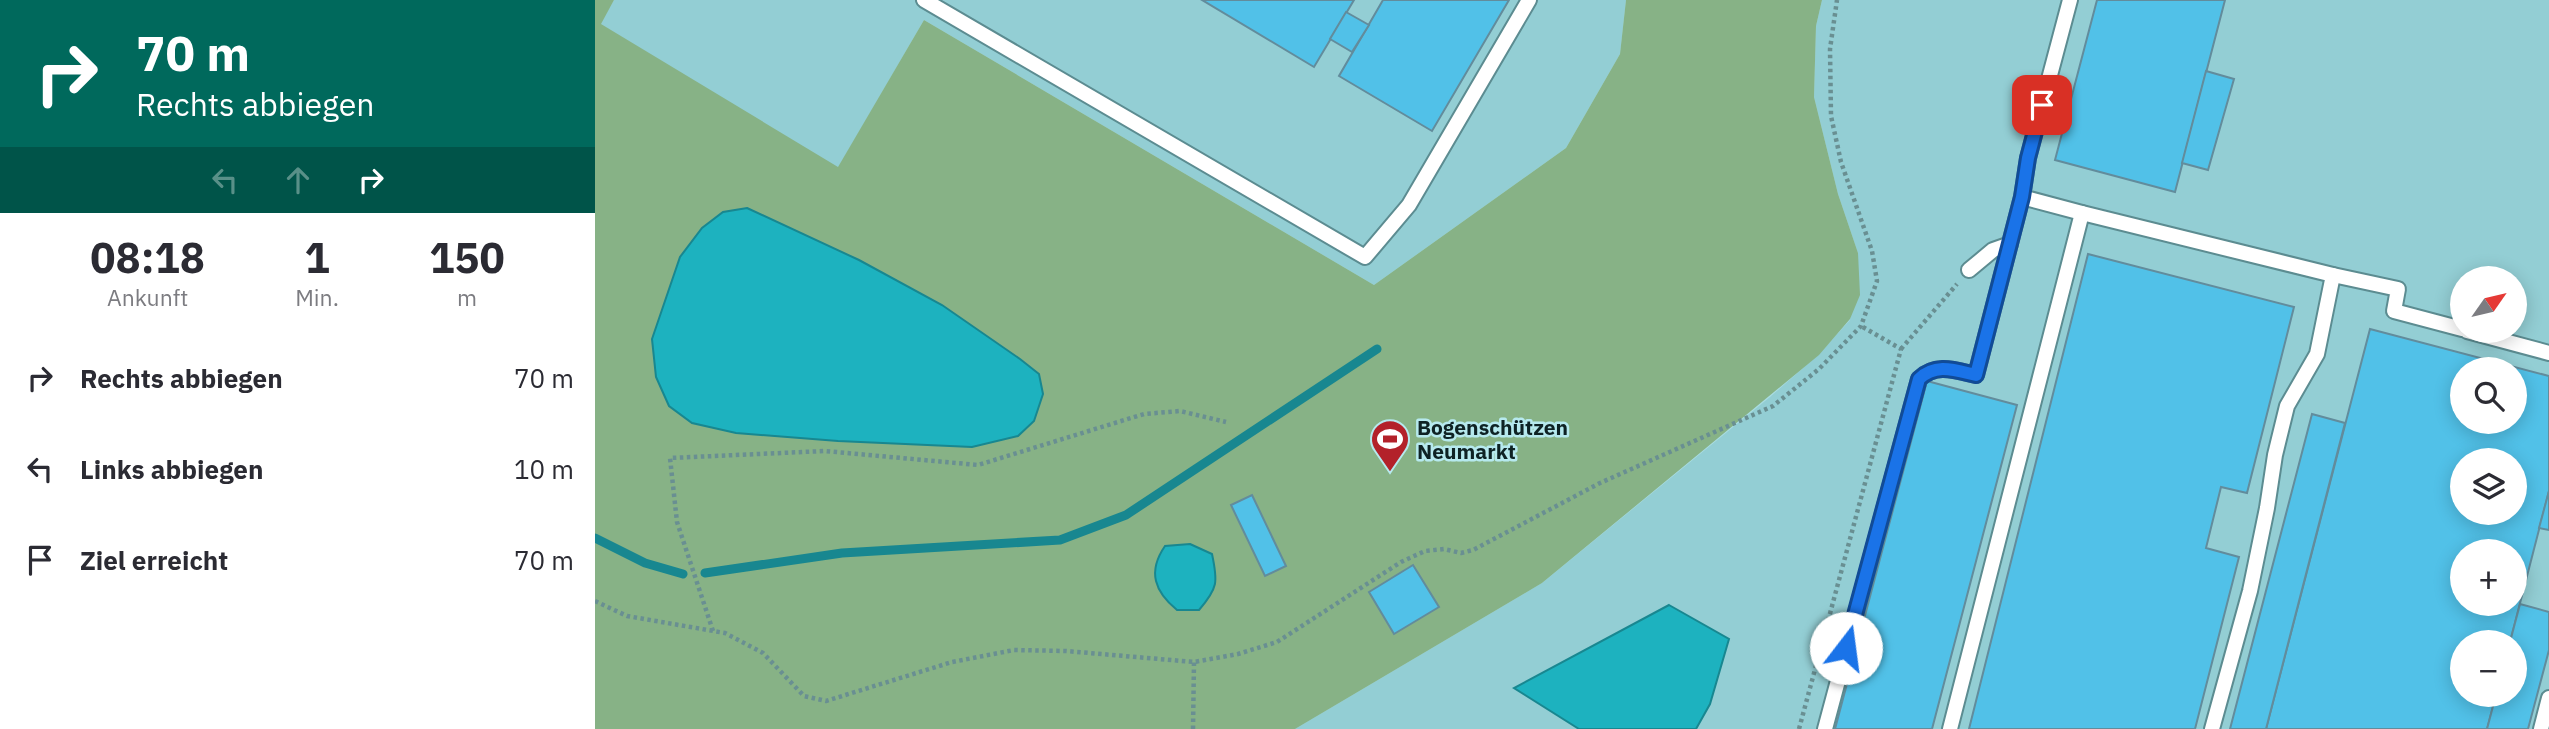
<!DOCTYPE html>
<html lang="de">
<meta charset="utf-8">
<style>
body{margin:0;font-family:"IBM Plex Sans",sans-serif;background:#f2f2f3;color:#2b2b33;height:100vh;display:flex;flex-direction:column;font-size:26px;white-space:nowrap}
*{box-sizing:border-box;margin:0}
p{font-size:23px;color:#7c7c81}
.icon{flex:none;width:38px;height:38px;fill:none;stroke:currentColor;stroke-width:2;stroke-linecap:round;stroke-linejoin:round}
.map{position:relative;flex:1;overflow:hidden}
.sheet{display:flex;flex-direction:column;background:#fff;width:595px}
.sheet>*{flex:none}
.banner{background:#00695c;color:#fff;overflow:hidden}
.needle{width:46px;rotate:56deg}
.buttons{position:absolute;left:1855px;top:266px;display:grid;gap:14px}
.buttons a{display:grid;place-items:center;width:77px;height:77px;border-radius:50%;background:#fff;box-shadow:0 4px 18px #0003;font-size:35px}
.pin{position:absolute;display:grid;place-items:center;width:60px;height:60px;color:#fff;margin:-30px;border-radius:14px;box-shadow:0 4px 10px #0006}
.me{position:absolute;width:77px;margin:-38px;rotate:15deg;stroke-linejoin:round;filter:drop-shadow(0 0 5px #0008)}
.turn{display:flex;align-items:center;gap:24px;height:147px;padding:0 21px;font-size:32px}
.turn .icon{width:91px;height:91px;stroke-width:2.5}
.turn b{display:block;font-size:49px;line-height:60px}
.lanes{display:flex;align-items:center;height:66px;padding:0 21px;background:#0003;justify-content:center;gap:35px;direction:ltr}
.lanes .off{opacity:.35}
.eta{display:flex;justify-content:space-evenly;align-items:center;height:119px;text-align:center}
.eta b{font-size:42px;font-weight:700;line-height:49px}
ul{padding:0;list-style:none}
li{display:flex;align-items:center;gap:21px;height:91px;padding:0 21px}
li div{flex:1}
li b{display:block;font-size:26px}
li em{font-style:normal}
main{display:flex;flex:1;min-height:0}
.map>svg:first-child{display:block}
</style>
<main>
<section class="sheet">
<div class="banner">
<div class="turn"><svg class="icon" aria-label="right" viewBox="0 0 24 24"><path d="M7 20v-9h11M14 6l5 5-5 5"/></svg><div><b>70 m</b>Rechts abbiegen</div></div>
<div class="lanes"><svg class="icon off" aria-label="left" viewBox="0 0 24 24"><path d="M17 20v-9H6M10 6l-5 5 5 5"/></svg><svg class="icon off" aria-label="ahead" viewBox="0 0 24 24"><path d="M12 20V5M6 11l6-6 6 6"/></svg><svg class="icon" aria-label="right" viewBox="0 0 24 24"><path d="M7 20v-9h11M14 6l5 5-5 5"/></svg></div>
</div>
<div class="eta">
<div><b>08:18</b><p>Ankunft</p></div>
<div><b>1</b><p>Min.</p></div>
<div><b>150</b><p>m</p></div>
</div>
<ul>
<li><svg class="icon" aria-label="right" viewBox="0 0 24 24"><path d="M7 20v-9h11M14 6l5 5-5 5"/></svg><div><b>Rechts abbiegen</b></div><em>70 m</em></li>
<li><svg class="icon" aria-label="left" viewBox="0 0 24 24"><path d="M17 20v-9H6M10 6l-5 5 5 5"/></svg><div><b>Links abbiegen</b></div><em>10 m</em></li>
<li><svg class="icon" aria-label="arrive" viewBox="0 0 24 24"><path d="M6 21V4h12l-3 4 3 4H6"/></svg><div><b>Ziel erreicht</b></div><em>70 m</em></li>
</ul>
</section>
<div class="map">
<svg width="1954" height="729" viewBox="0 0 1954 729">
<rect width="100%" height="100%" fill="#a9dce1"/>
<g fill="#93ced4" fill-rule="evenodd">
<polygon points="19,0 1031,0 1025,54 971,148 779,285 329,20 243,168 5,24"/>
<path d="M1227,0H1954V729H700L947,583L1175,397L1223,355L1255,320L1263,253L1243,194L1219,97L1221,26ZM1867,278H1920V331H1867ZM1867,369H1920V422H1867ZM1867,460H1920V513H1867ZM1867,551H1920V604H1867ZM1867,642H1920V695H1867Z"/>
</g>
<polygon fill="#87b286" points="0,0 19,0 6,24 243,167 329,20 779,285 971,148 1025,54 1031,0 1227,0 1221,26 1219,97 1243,194 1263,253 1265,295 1255,319 1224,355 947,583 700,729 0,729"/>
<g fill="#1db2bf" stroke="#188790" stroke-width="2">
<polygon points="152,208 264,260 347,305 425,359 444,374 448,394 439,421 423,436 377,447 243,441 141,433 97,423 74,406 61,377 57,339 85,257 107,228 128,212"/>
<path d="M595,544L617,554C623,582 623,588 604,610H582C560,592 552,572 570,546Z"/>
<polygon points="1074,605 1134,639 1115,704 1101,729 984,729 919,688"/>
</g>
<g fill="none" stroke-linecap="round" stroke-linejoin="round">
<g stroke="#188790" stroke-width="9">
<polyline points="0,538 50,563 88,574"/>
<polyline points="110,573 247,553 465,540 531,515 782,349"/>
</g>
</g>
<g fill="#51c1e8" stroke="#628c9c" stroke-width="2" fill-rule="evenodd">
<polygon points="607,0 759,0 719,67"/>
<polygon points="788,0 914,0 837,131 744,76"/>
<polygon points="1502,0 1630,0 1580,192 1460,160"/>
<polygon points="751,12 774,25 757,52 735,39"/>
<polygon points="1611,71 1639,79 1613,170 1587,163"/>
<polygon points="1493,254 1699,307 1652,493 1626,487 1611,548 1644,557 1600,729 1374,729"/>
<path d="M1775,329L1954,376V491L1915,642H1867V695H1901L1892,729H1671ZM1867,369H1920V422H1867ZM1867,460H1920V513H1867ZM1867,551H1920V604H1867Z"/>
<polygon points="1332,381 1422,405 1337,729 1240,729"/>
<polygon points="1717,414 1750,423 1671,729 1635,729"/>
<polygon points="1954,491 1954,530 1944,528"/>
<polygon points="657,495 691,566 670,576 636,505"/>
<polygon points="818,565 844,607 799,634 774,592"/>
<polygon points="1925,604 1954,612 1954,650 1933,729 1892,729 1901,695 1920,695 1920,642 1915,642"/>
</g>
<g fill="none" stroke-linecap="round" stroke-linejoin="round">
<defs>
<g id="lane">
<polyline points="329,0 770,257 814,205 934,0"/>
<polyline points="1487,213 1738,275 1722,354 1692,406 1680,455 1672,508 1655,591 1617,729"/>
<polyline points="1374,270 1398,250 1415,244"/>
<polyline points="1738,275 1803,289 1799,311 1867,329"/>
<polyline points="1872,331 1954,353"/>
<path d="M1230,729L1324,379C1341,363 1359,370 1381,375L1427,197"/>
<polyline points="1355,729 1487,213 1427,197 1433,158 1475,0"/>
<polyline points="1946,729 1954,698"/>
</g>
</defs>
<use href="#lane" stroke="#5c8c91" stroke-width="18"/>
<g stroke="#698f92" stroke-width="4.5" stroke-dasharray="3.5 3.5" stroke-linecap="butt">
<polyline points="1306,349 1362,284"/>
<polyline points="0,601 32,616 130,633 168,653 209,696 231,701 357,662 419,650 471,651 599,662 643,654 682,642 806,562 830,551 849,549 866,553 878,550 1005,483 1178,406 1224,369 1266,326 1282,281 1277,251 1246,162 1236,116 1235,49 1242,0"/>
<polyline points="118,631 82,522 75,458 230,451 383,465 549,414 585,411 631,422"/>
<polyline points="598,729 599,662"/>
<polyline points="1204,729 1306,349 1266,326"/>
</g>
<use href="#lane" stroke="#fff" stroke-width="14"/>
</g>
<g fill="none" stroke-linecap="round" stroke-linejoin="round">
<defs>
<path id="route" d="M1251,648L1324,379C1341,363 1359,370 1381,375L1427,197L1433,158L1447,105"/>
</defs>
<use href="#route" stroke="#114b97" stroke-width="18"/>
<use href="#route" stroke="#1a73e8" stroke-width="12"/>
</g>
<defs>
<symbol id="stadium-pin" viewBox="-11 -11 22 30"><path d="M0 17L-7.5 6A9.5 9.5 0 1 1 7.5 6Z" fill="#b3212a" stroke="#b6e9ee"/><path d="M0-5a6.5 5 0 1 0 0 10a6.5 5 0 1 0 0-10ZM-3.5-1.8h7v3.6h-7Z" fill="#fff"/></symbol>
</defs>
<g fill-rule="evenodd">
<use href="#stadium-pin" x="773" y="417" width="44" height="60"/>
</g>
<g text-anchor="middle" dominant-baseline="central" stroke-width="5" stroke-linejoin="round" paint-order="stroke">
<g font-size="21" font-weight="bold" fill="#0e2224" stroke="#b6e9ee" text-anchor="start">
<text x="822" y="427">Bogenschützen<tspan x="822" dy="24">Neumarkt</tspan></text>
</g>
</g>
</svg>
<div class="buttons">
<a><svg class="needle" viewBox="-14 -14 28 28"><path d="M0-13l5 13h-10z" fill="#e53935"/><path d="M0 13l5-13h-10z" fill="#7c7c81"/></svg></a>
<a><svg class="icon" aria-label="search" viewBox="0 0 24 24"><circle cx="10" cy="10" r="6"/><path d="M15 15l6 6"/></svg></a>
<a><svg class="icon" aria-label="layers" viewBox="0 0 24 24"><path d="M12 4l9 5-9 5-9-5zM3 14l9 5 9-5"/></svg></a>
<a>+</a>
<a>−</a>
</div>
<div class="pin" style="left:1447px;top:105px;background:#d93025"><svg class="icon" aria-label="arrive" viewBox="0 0 24 24"><path d="M6 21V4h12l-3 4 3 4H6"/></svg></div>
<svg class="me" style="left:1251px;top:648px" viewBox="-20 -20 40 40"><circle r="19" fill="#fff"/><path d="M0-13L10 11 0 6-10 11z" fill="#1a73e8"/></svg>
</div>
</main>
